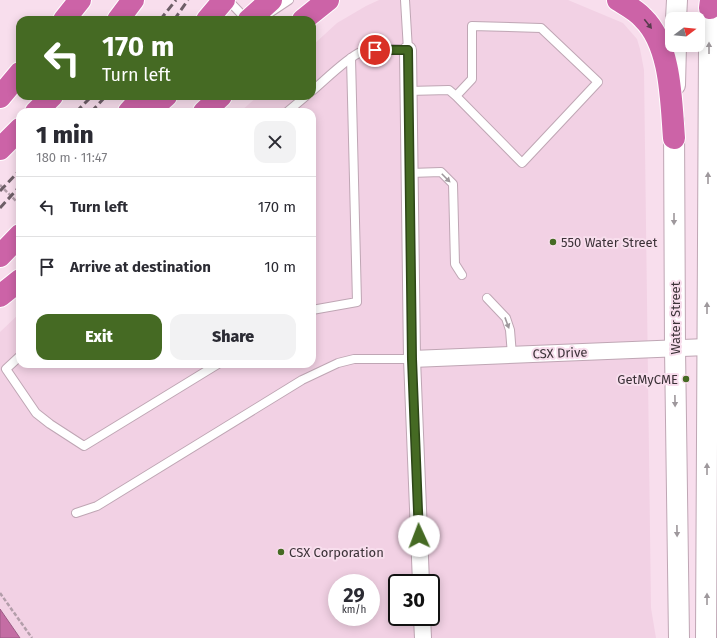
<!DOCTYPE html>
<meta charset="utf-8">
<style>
body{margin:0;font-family:"Fira Sans",sans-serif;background:#f2f2f3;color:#2b2b33;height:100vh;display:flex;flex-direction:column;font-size:15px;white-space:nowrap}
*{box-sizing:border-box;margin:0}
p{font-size:13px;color:#7c7c81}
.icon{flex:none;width:22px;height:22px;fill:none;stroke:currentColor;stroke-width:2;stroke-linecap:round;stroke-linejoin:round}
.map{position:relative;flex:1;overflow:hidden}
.side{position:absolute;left:16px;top:108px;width:300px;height:260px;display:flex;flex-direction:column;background:#fff;border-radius:12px;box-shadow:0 2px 10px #0003}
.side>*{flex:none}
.top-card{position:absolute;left:16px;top:16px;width:300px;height:84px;border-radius:12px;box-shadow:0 2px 10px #0003;background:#456a23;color:#fff;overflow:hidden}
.needle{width:26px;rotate:74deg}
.controls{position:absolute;left:665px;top:12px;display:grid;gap:8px}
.controls a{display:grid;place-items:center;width:40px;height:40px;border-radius:8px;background:#fff;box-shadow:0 2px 10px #0003;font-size:20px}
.speed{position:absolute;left:328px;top:574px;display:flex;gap:8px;font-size:20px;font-weight:700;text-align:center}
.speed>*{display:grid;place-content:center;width:52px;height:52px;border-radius:50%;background:#fff;box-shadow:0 2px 10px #0003;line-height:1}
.speed small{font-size:10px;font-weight:400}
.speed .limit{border:2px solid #111;border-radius:6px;background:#fff;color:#111}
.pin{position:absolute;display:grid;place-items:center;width:34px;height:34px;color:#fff;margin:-17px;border:2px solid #fff;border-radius:50%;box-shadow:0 1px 4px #0007}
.me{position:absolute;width:44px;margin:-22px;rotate:358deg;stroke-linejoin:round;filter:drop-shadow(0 0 3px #0008)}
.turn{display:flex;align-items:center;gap:14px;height:84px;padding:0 20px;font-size:18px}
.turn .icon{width:52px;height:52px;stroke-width:2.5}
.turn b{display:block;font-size:28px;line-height:34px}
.round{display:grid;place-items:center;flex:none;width:42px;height:42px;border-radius:12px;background:#f2f2f3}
.summary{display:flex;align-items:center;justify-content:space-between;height:68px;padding:0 20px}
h1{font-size:24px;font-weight:800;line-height:30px}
.cta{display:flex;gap:8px;margin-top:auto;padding:8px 20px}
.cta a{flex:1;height:46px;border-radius:12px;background:#456a23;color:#fff;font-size:16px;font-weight:800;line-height:46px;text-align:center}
.cta a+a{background:#f2f2f3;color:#2b2b33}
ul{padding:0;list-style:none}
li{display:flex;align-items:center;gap:12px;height:60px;padding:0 20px;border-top:1px solid #e1e1e2}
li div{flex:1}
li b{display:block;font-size:15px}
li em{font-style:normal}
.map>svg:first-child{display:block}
</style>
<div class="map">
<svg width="717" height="638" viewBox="0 0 717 638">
<rect width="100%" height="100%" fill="#f8deed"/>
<path fill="#f2d1e4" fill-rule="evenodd" d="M379,0H568L623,23L637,39L640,49L644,70L651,608L656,638H20L0,609V332L20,313V364H312V112H240L258,96H312V46L337,23L366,6ZM337,583H371V617H337ZM397,583H431V617H397Z"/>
<polygon fill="#c46da4" stroke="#9b5b84" points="0,609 20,638 0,638"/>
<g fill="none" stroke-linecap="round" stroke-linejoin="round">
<defs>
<g id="service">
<polyline points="228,0 247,20"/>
<polyline points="271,12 289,0"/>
<path d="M312,91C324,81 348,57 361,52C373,47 394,49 408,50L405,0"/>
<polyline points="408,91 449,90 456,96 522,163 598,82 541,28 472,26 472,79 456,96"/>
<polyline points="287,112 306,96"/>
<polyline points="410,173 441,172 453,184 455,264 462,275"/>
<polyline points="487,298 506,318 510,330 512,355"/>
<polyline points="312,310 357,302 351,58"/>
<polyline points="20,356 6,369 36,413 50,424 84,446 218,364"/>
<polyline points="76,513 97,506 302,380 338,363 354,359 412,359"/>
</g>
<g id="minor">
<polyline points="408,50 412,359 421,583"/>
<polyline points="412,359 707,347"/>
<polyline points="422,617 423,638"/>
</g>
<g id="tertiary">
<polyline points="676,19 677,0"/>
<polyline points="675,85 676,45"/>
<polyline points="674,121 675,348 679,638"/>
<polyline points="706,638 709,45 711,0"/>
</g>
<g id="motorway">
<path d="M618,0C626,5 636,10 643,18C671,45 671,100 674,138"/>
<polyline points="710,8 711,0"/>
<polyline points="64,20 80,0"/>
<polyline points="118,20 133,0"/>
<polyline points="207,20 224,0"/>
<polyline points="249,20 271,0"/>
<polyline points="303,20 328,0"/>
<polyline points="0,97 20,73"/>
<polyline points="36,112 52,96"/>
<polyline points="129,112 143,96"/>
<polyline points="148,112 166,96"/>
<polyline points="204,112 221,96"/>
<polyline points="0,149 20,129"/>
<polyline points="0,256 20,235"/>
<polyline points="0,296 20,280"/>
</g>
</defs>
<use href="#service" stroke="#bfa6b4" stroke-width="10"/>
<use href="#minor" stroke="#bfa6b4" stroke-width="18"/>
<use href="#tertiary" stroke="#bfa6b4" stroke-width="22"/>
<use href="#motorway" stroke="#fff" stroke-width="24"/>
<g stroke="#b39eaa" stroke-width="2.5" stroke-dasharray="4 2" stroke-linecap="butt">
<polyline points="0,185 20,205"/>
<polyline points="0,593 32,638"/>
</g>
<use href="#service" stroke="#fff" stroke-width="8"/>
<use href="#minor" stroke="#fff" stroke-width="16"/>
<use href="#tertiary" stroke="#fff" stroke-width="20"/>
<use href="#motorway" stroke="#cc63a7" stroke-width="22"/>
<g stroke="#6d5e67" stroke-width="3" stroke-dasharray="8 4" stroke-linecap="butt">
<polyline points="160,20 176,0"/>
<polyline points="174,20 188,0"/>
<polyline points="76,112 92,96"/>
<polyline points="91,112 106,96"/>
<polyline points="0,191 20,170"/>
<polyline points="0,208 20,186"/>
</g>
</g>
<defs><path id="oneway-solid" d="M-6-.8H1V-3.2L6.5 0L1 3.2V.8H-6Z"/></defs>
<use fill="#593c4e" href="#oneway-solid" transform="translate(648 24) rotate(52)"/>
<g fill="#9e989c">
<use href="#oneway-solid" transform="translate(709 48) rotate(-90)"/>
<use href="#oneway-solid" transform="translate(446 178) rotate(45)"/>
<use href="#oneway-solid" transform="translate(708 178) rotate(-90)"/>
<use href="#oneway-solid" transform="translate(674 219) rotate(90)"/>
<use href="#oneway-solid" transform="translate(707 308) rotate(-90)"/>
<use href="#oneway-solid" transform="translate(507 323) rotate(70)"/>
<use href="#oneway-solid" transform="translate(675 401) rotate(89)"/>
<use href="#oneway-solid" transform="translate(707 469) rotate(-90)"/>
<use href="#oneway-solid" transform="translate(677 531) rotate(89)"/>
<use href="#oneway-solid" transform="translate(707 599) rotate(-90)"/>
</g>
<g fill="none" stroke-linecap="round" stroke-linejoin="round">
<defs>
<polyline id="route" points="375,50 408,50 412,359 419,536"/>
</defs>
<use href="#route" stroke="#2d4517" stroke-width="10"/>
<use href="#route" stroke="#456a23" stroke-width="7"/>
</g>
<g fill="#456a23" stroke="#f8deed" stroke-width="1.5">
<circle cx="553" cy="242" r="4"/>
<circle cx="686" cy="379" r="4"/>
<circle cx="281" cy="552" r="4"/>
</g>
<g text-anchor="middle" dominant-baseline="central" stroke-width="4" stroke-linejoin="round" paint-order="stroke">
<g font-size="13" fill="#3c3238" stroke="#f8deed" text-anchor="start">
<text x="561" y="242">550 Water Street</text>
<text x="678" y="379" text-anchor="end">GetMyCME</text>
<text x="289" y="552">CSX Corporation</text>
</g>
<g font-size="13" fill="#3c3238" stroke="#f8deed">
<text transform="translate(675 318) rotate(-90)">Water Street</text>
<text transform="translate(560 353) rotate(-2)">CSX Drive</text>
</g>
</g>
</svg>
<div class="controls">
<a><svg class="needle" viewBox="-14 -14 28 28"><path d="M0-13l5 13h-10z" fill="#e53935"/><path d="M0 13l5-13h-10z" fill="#7c7c81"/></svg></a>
</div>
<div class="speed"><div>29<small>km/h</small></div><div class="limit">30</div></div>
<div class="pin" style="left:375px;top:50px;background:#d93025"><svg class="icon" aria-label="arrive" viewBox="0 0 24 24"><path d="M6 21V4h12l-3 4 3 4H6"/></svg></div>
<svg class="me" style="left:419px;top:536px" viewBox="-20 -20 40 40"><circle r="19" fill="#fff"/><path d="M0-13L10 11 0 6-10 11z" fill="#456a23"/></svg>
<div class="top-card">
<div class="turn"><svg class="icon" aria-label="left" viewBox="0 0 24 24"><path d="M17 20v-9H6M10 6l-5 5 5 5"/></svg><div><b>170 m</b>Turn left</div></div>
</div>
<section class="side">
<div class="summary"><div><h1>1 min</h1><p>180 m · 11:47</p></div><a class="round"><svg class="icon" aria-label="close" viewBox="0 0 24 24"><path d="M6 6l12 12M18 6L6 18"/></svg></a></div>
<ul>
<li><svg class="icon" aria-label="left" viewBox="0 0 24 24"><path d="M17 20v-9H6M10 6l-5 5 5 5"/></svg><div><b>Turn left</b></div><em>170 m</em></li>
<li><svg class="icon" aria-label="arrive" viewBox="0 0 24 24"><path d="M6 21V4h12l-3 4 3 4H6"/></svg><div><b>Arrive at destination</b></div><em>10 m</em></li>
</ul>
<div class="cta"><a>Exit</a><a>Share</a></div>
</section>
</div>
